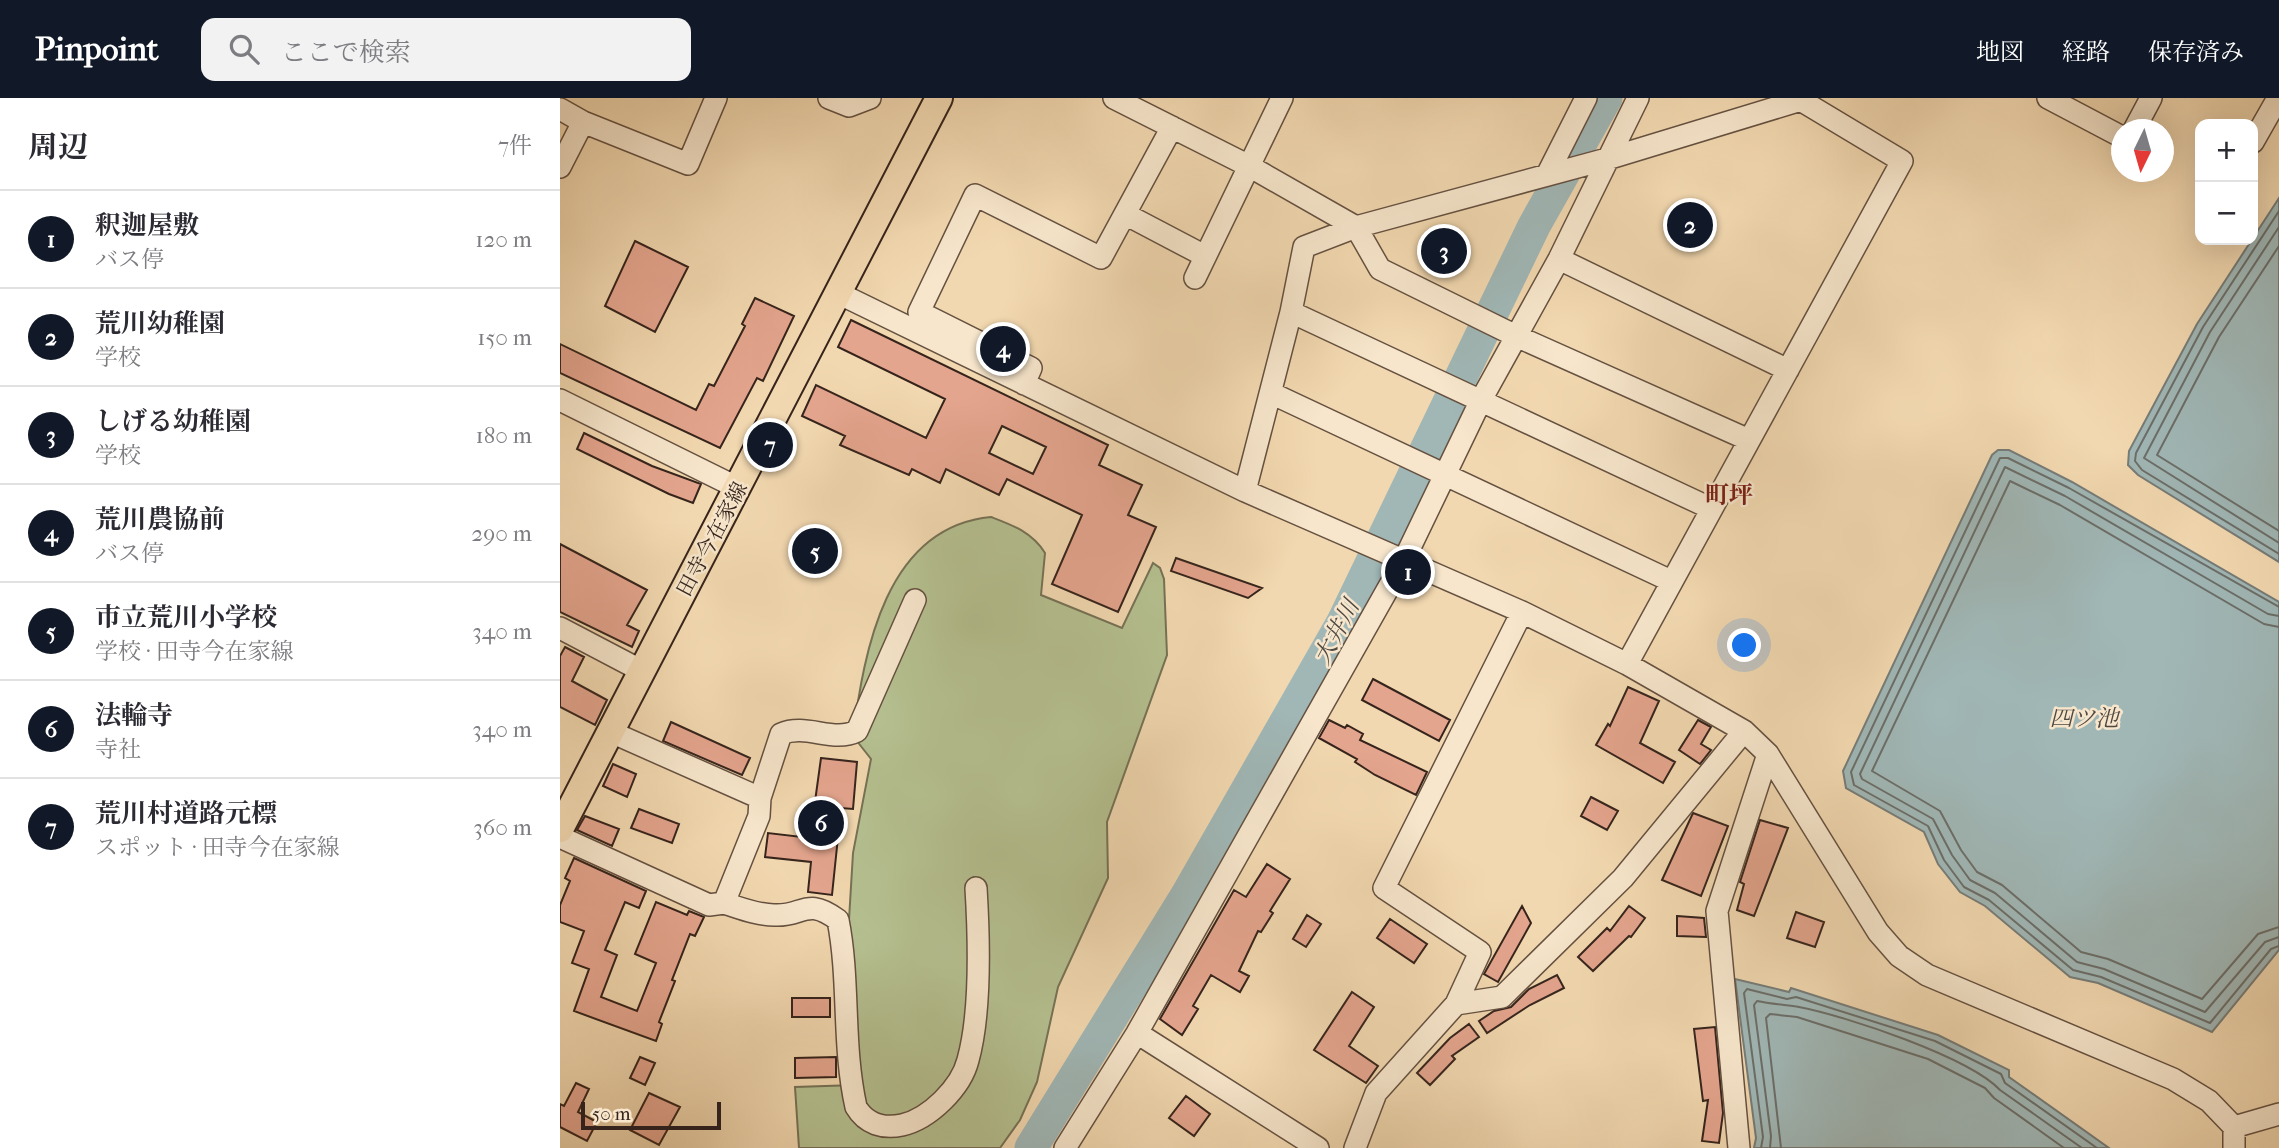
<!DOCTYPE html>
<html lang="ja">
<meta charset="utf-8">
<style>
:root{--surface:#fff;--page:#f2f2f3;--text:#2b2b33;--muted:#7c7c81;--line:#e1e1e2;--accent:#111827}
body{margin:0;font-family:"IM FELL French Canon","Noto Serif JP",serif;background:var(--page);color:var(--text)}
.controls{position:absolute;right:21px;top:21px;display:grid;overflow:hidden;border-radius:14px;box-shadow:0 7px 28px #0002}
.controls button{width:63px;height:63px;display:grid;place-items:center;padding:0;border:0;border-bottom:2px solid var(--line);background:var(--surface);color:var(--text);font:35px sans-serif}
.compass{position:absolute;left:1551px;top:21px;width:63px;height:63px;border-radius:50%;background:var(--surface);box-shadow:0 7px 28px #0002;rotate:185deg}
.scale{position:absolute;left:21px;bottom:18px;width:140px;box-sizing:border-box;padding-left:7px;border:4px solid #36241c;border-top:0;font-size:19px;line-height:24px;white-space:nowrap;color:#36241c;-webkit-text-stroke:5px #f7e6cc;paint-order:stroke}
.you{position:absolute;left:1185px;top:548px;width:24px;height:24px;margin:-18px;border:5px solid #fff;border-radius:50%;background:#1a73e8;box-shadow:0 0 0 10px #1a73e833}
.badge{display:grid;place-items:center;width:46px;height:46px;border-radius:50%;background:var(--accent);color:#fff;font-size:23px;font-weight:700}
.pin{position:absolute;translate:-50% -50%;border:4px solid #fff;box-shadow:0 2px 7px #0006}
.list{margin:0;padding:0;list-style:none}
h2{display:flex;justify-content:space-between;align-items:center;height:91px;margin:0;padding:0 28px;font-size:30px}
h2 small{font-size:23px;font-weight:400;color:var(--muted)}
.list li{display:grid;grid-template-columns:46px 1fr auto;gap:21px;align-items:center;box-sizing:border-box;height:98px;padding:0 28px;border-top:2px solid var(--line)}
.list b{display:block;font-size:26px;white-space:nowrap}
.list p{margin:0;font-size:23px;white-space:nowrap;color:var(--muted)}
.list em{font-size:23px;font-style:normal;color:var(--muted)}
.icon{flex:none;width:38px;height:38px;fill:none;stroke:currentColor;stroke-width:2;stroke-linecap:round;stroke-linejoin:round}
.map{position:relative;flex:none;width:1719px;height:1050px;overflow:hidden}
header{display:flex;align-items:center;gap:42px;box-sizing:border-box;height:98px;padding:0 35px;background:var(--accent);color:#fff}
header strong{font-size:33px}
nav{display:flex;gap:38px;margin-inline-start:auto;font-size:24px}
.search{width:490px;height:63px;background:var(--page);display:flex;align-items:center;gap:18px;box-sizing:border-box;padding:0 24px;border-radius:14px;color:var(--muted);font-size:26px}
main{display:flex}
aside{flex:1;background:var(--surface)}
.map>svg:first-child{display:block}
.green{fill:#b5c090;stroke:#767256;stroke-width:2}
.water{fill:#a0b7b6;stroke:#767c78;stroke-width:2}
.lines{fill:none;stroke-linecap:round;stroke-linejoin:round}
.shore{stroke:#6b6e69;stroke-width:2}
.river{stroke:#a0b7b6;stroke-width:33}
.building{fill:#e4a58e;stroke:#36241c;stroke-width:2;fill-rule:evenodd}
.minor-casing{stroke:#655141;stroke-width:24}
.major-casing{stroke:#36241c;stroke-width:30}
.minor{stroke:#f7e6cc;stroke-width:21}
.major{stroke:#f2d8b0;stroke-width:26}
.labels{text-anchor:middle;stroke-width:5;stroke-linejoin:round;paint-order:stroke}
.street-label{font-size:21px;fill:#36241c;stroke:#f7e6cc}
.water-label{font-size:23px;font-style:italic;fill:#504942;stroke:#f7e6cc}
.quarter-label{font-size:24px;font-weight:bold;fill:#7a1f14;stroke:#f7e6cc}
</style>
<header>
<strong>Pinpoint</strong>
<div class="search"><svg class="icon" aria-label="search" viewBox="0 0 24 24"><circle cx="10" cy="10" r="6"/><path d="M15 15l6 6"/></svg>ここで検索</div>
<nav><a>地図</a><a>経路</a><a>保存済み</a></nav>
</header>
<main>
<aside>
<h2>周辺<small>7件</small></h2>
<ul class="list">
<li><span class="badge">1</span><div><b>釈迦屋敷</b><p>バス停</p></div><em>120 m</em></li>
<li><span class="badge">2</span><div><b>荒川幼稚園</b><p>学校</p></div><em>150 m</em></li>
<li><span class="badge">3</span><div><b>しげる幼稚園</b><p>学校</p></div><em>180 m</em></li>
<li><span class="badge">4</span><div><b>荒川農協前</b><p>バス停</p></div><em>290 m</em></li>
<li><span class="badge">5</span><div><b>市立荒川小学校</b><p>学校 · 田寺今在家線</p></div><em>340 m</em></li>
<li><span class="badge">6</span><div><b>法輪寺</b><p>寺社</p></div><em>340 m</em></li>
<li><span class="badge">7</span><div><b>荒川村道路元標</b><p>スポット · 田寺今在家線</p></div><em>360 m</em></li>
</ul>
</aside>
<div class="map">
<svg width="1719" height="1050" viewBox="0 0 1719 1050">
<rect width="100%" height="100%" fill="#f2d8b0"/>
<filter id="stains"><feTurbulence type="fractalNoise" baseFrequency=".00286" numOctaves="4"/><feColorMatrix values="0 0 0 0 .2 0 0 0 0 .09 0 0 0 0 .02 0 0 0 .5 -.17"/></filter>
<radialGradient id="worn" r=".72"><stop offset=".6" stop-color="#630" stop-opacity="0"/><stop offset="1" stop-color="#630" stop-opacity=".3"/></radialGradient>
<!-- green -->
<path class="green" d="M431 419C452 427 472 434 485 455L481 497 562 530 593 465 600 470 604 481 607 557 547 724 548 780 498 889 477 984 460 1022 440 1050H239L235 989 296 987 287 855 293 755 311 661 293 638C304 554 325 429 431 419Z"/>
<!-- water -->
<path class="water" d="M1719 100V464L1578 377 1568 367 1569 353 1637 226Z
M1438 352H1449L1512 384 1719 504V852L1652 934 1538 885 1510 879 1425 808 1400 794 1378 766 1364 734 1286 690 1283 673 1432 357Z
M1175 881 1229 894 1231 890 1378 937 1449 972V979L1549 1050H1194L1196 1040Z"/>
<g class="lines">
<!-- shore -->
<path class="shore" d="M1719 113 1643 229 1576 355 1575 363 1582 372 1719 456
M1719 129 1650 234 1584 360 1719 445
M1719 148 1659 239 1597 357 1719 433
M1719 509 1509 390 1448 360H1440L1291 674 1294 687 1368 728 1384 762 1404 789 1429 802 1513 872 1541 879 1650 925 1711 851 1719 848
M1719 518 1708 516 1505 398 1445 369 1300 676 1302 681 1373 721 1392 757 1410 782 1435 795 1517 864 1544 871 1645 914 1705 844 1719 839
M1719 529 1704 526 1500 407 1450 383 1312 673 1380 713 1401 752 1417 774 1442 787 1521 854 1548 861 1642 901 1698 836 1719 829
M1201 1050 1203 1039 1184 895 1187 891 1227 901 1236 899 1375 943 1441 976 1445 985 1537 1050
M1210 1050 1211 1038 1194 907 1197 903C1211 906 1226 907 1239 909 1286 918 1409 959 1440 992L1522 1050
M1221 1050 1206 920 1210 916 1237 919 1368 961 1425 990 1434 1000 1504 1050"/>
<!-- river -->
<path class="river" d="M471 1050 627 797 783 524 974 128 1046 0"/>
</g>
<!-- building -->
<path class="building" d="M75 143 128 169 95 234 45 208Z
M195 200 234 218 203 283 197 280 160 350 0 275V246L136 312 149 286 154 288 185 228 182 226Z
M291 222 548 347 539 367 582 387 568 417 596 429 558 514 492 486 522 417 447 381 439 397 386 371 380 385 352 371 349 377 280 347 285 338 242 318 256 287 366 340 385 301 278 249ZM442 328 486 349 473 376 429 355Z
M24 335 92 368 141 386 133 405 109 396 17 351Z
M0 446 87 492 67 527 79 533 72 549 0 514Z
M616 460 702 490 688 500 611 473Z
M5 549 24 559 12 583 47 602 35 627 0 609V558Z
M813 581 890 622 879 643 802 602Z
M1068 589 1099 603 1080 645 1115 664 1103 685 1036 647 1048 626 1050 628Z
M769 622 785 630 787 627 803 636 800 642 867 674 856 697 815 677 795 664 797 661 759 640Z
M1138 622 1151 629 1141 646 1151 652 1140 666 1119 652Z
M111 624 190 660 182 677 103 643Z
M261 660 297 664 293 711 281 710 272 797 248 794 251 764 205 759 208 735 250 740Z
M53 666 76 676 67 699 43 688Z
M1031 699 1058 713 1047 732 1021 718Z
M79 711 119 726 112 745 71 730Z
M1133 715 1168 728 1141 798 1102 782Z
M25 718 59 731 52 748 17 732Z
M1200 722 1228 730 1194 818 1177 812 1184 786 1180 784Z
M14 760 86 793 79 810 65 804 45 852 57 857 41 899 77 913 96 865 75 856 96 804 127 817 129 813 144 819 135 838 130 836 112 882 115 883 99 924 102 926 96 943 14 913 29 871 12 865 24 833 0 824V807L10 783 5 780Z
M707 766 730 781 710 813 713 815 701 834 698 833 679 873 689 878 680 894 651 877 633 908 638 911 622 937 600 921 674 792 686 799Z
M962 808 971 825 938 884 924 876Z
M1069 808 1085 820 1071 839 1069 838 1033 873 1018 859 1047 830 1050 833Z
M1236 814 1264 824 1255 849 1227 840Z
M747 817 761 826 746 849 733 841Z
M1117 818 1144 820 1146 839 1117 838Z
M830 821 867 846 854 865 817 840Z
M997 877 1004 890 970 907 927 935 919 923 934 913 951 909 969 891Z
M792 894 814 909 789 948 818 968 806 985 754 952Z
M232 900H270V919H232Z
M909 926 919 939 892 958 895 961 870 987 857 975 890 940Z
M1155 929 1163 1015 1159 1045 1142 1043 1148 1002 1143 1003 1134 931Z
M80 959 95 965 85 987 70 980Z
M276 959V979L235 980V960Z
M16 985 29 991 18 1014 37 1024 27 1043 0 1029V1006L4 1008Z
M89 995 120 1009 99 1047 70 1032Z
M626 998 650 1016 634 1038 609 1020Z"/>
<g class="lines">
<!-- minor casing -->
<g class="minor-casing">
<path id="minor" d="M269 0 289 8 310 0
M554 0 689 68 796 129 820 171 956 238 1189 342
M1488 0 1562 39
M0 11 23 24 128 66 156 0
M1574 32 1591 0
M1693 44 1718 0
M0 69 23 24
M987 77 1026 0
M565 116 645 158
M999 161 1228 272
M635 180 722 0
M280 196 685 393 962 514 1067 566 1184 633 1208 656 1318 834 1339 858 1367 877 1613 981 1649 1003 1674 1029V1050
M731 214 1150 410
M464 286 471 270 359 214 415 97 541 160 612 29
M711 295 1111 483
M0 302 178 390
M685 393 731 214 744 149 796 129 1047 61 1241 2
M0 530 82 573
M1067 566 1342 63 1237 0
M200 700 221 636C246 625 273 645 297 633L355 502
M0 739 149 807 164 805 199 718 200 700 51 634
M164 805C180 810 197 817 214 817 243 819 246 798 278 822 290 883 282 946 296 1009 306 1026 323 1031 342 1027 369 1021 401 990 408 962 421 915 419 839 416 790
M896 906 920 854 824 790 962 514
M577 935 758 1050
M1674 1029 1719 1016
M505 1050 577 935 843 464 921 302 999 161 1078 0
M795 1050 816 995 896 906 942 899 1063 780 1184 633
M1179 1050 1157 813 1208 656"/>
</g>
<!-- major casing -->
<g class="major-casing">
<path id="major" d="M0 731 379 0"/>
</g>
<!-- minor -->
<use href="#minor" class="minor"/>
<!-- major -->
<use href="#major" class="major"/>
</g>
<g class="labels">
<!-- street labels -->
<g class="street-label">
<text transform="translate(152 441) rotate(-62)" y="7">田寺今在家線</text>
</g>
<!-- water labels -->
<g class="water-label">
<text transform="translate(776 534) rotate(-62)" y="8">大井川</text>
<text x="1524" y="628">四ツ池</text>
</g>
<!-- quarter labels -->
<g class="quarter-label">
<text x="1169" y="405">町坪</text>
</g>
</g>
<rect width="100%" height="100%" filter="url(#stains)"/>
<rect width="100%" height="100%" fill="url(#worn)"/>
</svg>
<div class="controls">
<button>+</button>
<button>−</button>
</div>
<svg class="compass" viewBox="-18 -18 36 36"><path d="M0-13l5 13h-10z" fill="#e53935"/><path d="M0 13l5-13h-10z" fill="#7c7c81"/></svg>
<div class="scale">50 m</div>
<div class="you"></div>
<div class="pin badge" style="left:848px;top:474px">1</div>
<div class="pin badge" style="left:1130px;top:127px">2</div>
<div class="pin badge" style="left:884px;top:153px">3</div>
<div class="pin badge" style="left:443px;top:251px">4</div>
<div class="pin badge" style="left:255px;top:453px">5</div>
<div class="pin badge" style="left:261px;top:725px">6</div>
<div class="pin badge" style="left:210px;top:347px">7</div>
</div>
</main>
